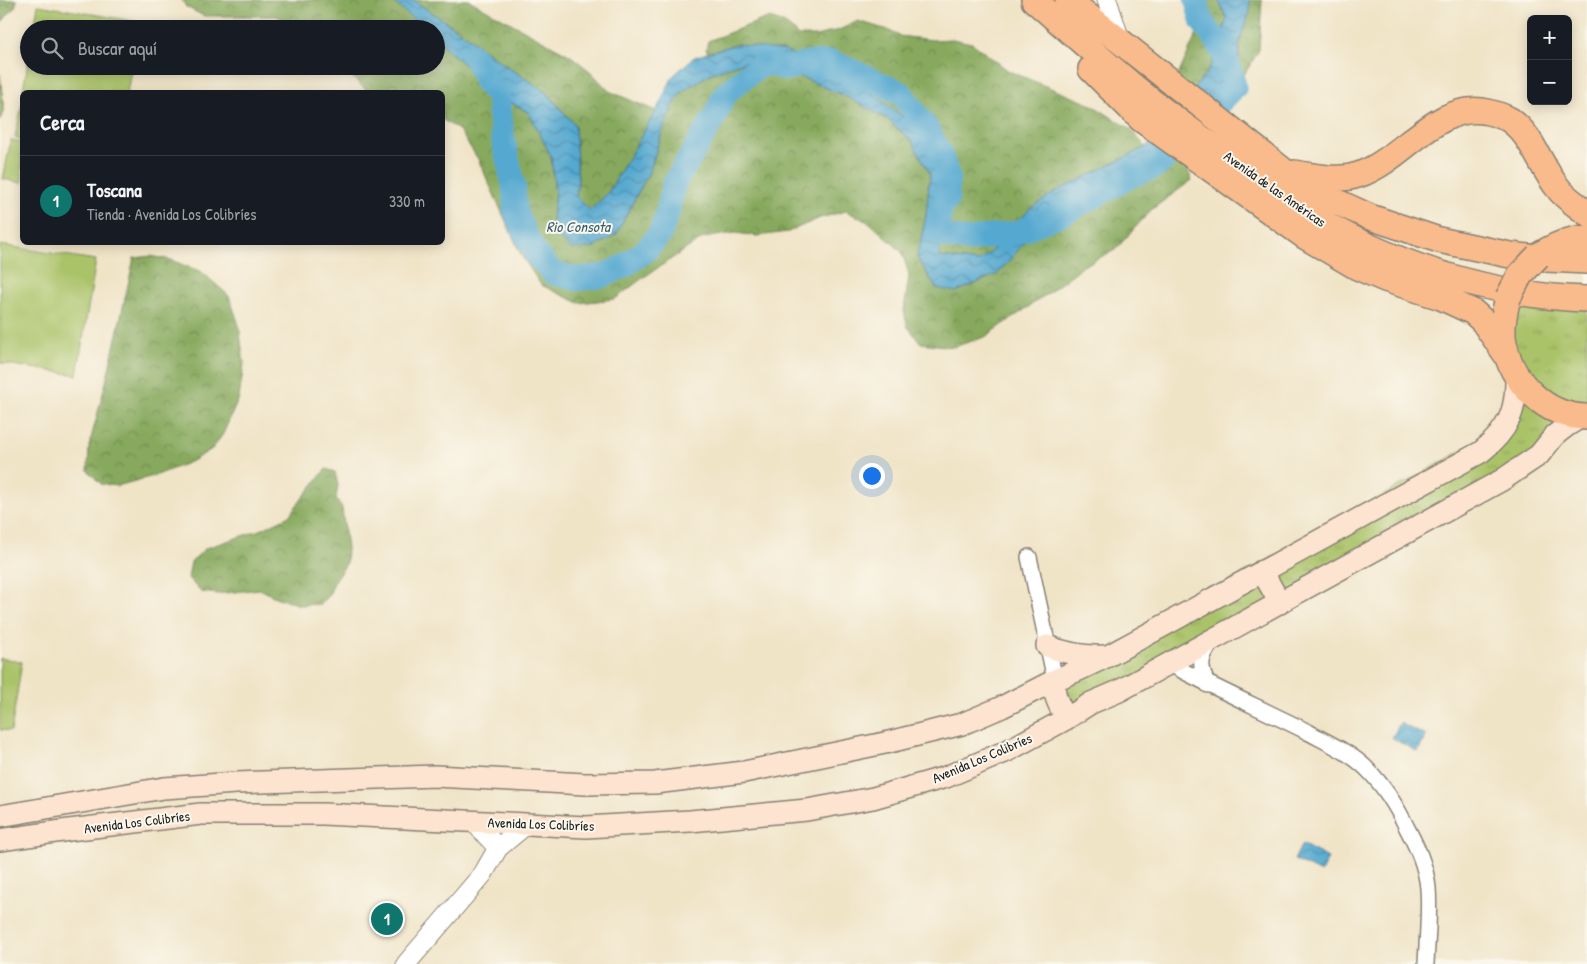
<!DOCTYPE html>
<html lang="es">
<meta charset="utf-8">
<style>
:root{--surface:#171b24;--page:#20242c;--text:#f1f3f6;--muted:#9ea1a6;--line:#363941;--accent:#0f766e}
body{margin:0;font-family:"Patrick Hand",sans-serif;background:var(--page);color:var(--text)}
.controls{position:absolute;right:15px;top:15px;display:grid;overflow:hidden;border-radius:8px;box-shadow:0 2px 12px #0003}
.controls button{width:45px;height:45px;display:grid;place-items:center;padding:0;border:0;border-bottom:1px solid var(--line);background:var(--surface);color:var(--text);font:25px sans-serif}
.you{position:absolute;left:871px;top:475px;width:18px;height:18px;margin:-12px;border:4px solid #fff;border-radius:50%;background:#1a73e8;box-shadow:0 0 0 8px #1a73e833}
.badge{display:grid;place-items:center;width:32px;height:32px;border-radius:50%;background:var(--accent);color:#fff;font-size:16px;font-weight:700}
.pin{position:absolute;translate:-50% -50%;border:2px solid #fff;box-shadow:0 1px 5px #0006}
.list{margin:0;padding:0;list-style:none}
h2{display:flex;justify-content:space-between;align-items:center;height:65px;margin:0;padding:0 20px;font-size:21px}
h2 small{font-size:16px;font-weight:400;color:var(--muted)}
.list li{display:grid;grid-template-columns:32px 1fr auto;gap:15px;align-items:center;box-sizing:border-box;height:90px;padding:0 20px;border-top:1px solid var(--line)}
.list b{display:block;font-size:19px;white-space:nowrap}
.list p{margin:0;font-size:16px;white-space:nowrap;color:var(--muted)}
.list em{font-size:16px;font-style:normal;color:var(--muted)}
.icon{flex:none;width:28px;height:28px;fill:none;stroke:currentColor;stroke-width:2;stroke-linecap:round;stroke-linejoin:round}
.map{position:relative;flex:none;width:1587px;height:964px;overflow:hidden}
.search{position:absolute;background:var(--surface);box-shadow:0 2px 12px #0003;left:20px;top:20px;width:425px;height:55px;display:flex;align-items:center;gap:12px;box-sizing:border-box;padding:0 18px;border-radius:28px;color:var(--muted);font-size:19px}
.panel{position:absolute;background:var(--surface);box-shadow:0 2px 12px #0003;left:20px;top:90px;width:425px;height:155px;border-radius:8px}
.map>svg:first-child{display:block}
.grass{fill:url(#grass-tufts);stroke:#637042}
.forest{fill:url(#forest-crowns);stroke:#52623c}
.garden{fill:#aac369;stroke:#637042}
.water{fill:url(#water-waves);stroke:#386276}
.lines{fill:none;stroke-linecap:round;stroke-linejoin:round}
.river{stroke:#54a8d0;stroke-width:24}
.minor-casing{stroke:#868072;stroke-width:18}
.tertiary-casing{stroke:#868072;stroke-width:21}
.secondary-casing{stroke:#868072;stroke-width:24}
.trunk-casing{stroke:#868072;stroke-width:28}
.minor{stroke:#fff;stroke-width:15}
.tertiary{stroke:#fff;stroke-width:19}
.secondary{stroke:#fde4d1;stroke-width:21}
.trunk{stroke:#fabb8c;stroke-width:25}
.trunk-bridge-casing{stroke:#868072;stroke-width:28;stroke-linecap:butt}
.trunk-bridge{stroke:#fabb8c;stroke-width:25}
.labels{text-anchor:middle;stroke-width:4;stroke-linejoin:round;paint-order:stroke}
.street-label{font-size:14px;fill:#1c1c1c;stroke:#fbf7ec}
.water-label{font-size:15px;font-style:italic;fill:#355b6d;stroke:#fbf7ec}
</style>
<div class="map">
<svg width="1587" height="964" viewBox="0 0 1587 964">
<defs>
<pattern id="grass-tufts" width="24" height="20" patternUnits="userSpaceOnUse" patternTransform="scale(1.25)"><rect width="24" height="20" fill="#aac369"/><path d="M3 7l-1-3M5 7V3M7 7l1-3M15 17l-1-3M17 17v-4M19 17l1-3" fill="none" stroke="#92a75a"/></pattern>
<pattern id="forest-crowns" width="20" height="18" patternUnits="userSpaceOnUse" patternTransform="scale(1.25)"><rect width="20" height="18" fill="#87a95d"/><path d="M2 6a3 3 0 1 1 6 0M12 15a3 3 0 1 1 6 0" fill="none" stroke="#6e894c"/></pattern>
<pattern id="water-waves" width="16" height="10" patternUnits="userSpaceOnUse" patternTransform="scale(1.25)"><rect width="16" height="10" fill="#54a8d0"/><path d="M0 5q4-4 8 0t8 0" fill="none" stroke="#4588a8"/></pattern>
</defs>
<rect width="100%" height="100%" fill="#fbf7ec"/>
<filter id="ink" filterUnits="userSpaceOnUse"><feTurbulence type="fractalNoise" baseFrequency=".02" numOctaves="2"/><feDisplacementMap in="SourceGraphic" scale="10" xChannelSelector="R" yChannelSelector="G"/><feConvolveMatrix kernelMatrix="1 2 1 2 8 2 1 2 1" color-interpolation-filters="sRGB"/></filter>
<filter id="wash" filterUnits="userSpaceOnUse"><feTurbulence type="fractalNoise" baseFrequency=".0096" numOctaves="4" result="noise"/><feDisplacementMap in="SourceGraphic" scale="20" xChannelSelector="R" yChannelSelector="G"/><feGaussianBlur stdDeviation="1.12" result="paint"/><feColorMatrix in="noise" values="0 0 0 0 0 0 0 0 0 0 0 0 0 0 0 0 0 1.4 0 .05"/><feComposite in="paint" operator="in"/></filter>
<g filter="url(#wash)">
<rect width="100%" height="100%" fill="#f0e4c7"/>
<!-- grass -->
<path class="grass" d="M1508 298 1587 308V417L1539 455 1066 719 1055 680 1506 426Z"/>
<!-- forest -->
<path class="forest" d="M0 0H17L15 7 0 24Z
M182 0H391L425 29H299L277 16H204L186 7Z
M413 0H469L571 56 591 72 609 91 656 111 608 193 590 211 576 196 578 182 575 125 546 92 499 61 464 34Z
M1195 0H1218L1227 19 1209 70 1191 92 1176 80 1202 22Z
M1250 0H1262L1259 50 1218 118 1207 109 1222 89 1238 65 1240 39 1250 12Z
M767 18C781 20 789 25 798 36H816L839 30 858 21 888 30 899 36 933 40 952 39 972 43 1009 71 1092 105 1129 128 1146 147 1055 192 1010 229 992 251 979 262 940 257 937 231 947 200 919 129 737 44 708 53 706 49 708 41Z
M436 39 498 95 529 113 551 156 555 190 551 230 616 235 650 170 664 126 674 104 684 90 710 74 744 62H766L845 96 887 119 912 141 930 174 926 216 917 257 936 288 956 291 1057 209 1122 171 1168 150 1181 155 1192 180 1151 210 1115 250 1083 266 1047 294 985 337 953 347 921 343 907 326 904 310 909 275 902 252 870 223 846 211 820 218 788 232 757 236 736 233 703 238 644 277 615 299 579 303 541 285 521 255 478 159 459 130 443 120 442 92H368L341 66H436Z
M0 74 4 110 0 120Z
M151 256 171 260 202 272 229 296 239 325 244 364 239 398 223 434 212 449 190 462 157 475 117 486 101 484 88 471 89 446 107 378 134 258Z
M326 469 335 472 338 485 336 498 342 508 347 548 346 564 335 580 329 595 320 604 300 605 275 597 260 589 218 594 201 592 188 578 191 562 206 548 260 530 289 516 300 501Z"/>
<!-- garden -->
<path class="garden" d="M38 5 140 22 138 29H34Z
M29 58V66L132 67 127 92H42L23 89Z
M22 105V139L15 137Z
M11 140 22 142V183L3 179Z
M0 245 96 260 77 375 0 363Z
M0 658 22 662 11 731 0 730Z"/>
<!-- water -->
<path class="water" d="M391 0H413L464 34 499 61 546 92 575 125 578 182 576 196 590 210 608 193 656 111 673 76 694 57 737 44 785 51 857 82 919 129 940 153 948 176 947 200 937 231 940 257 978 262 992 251 1010 229 1031 208 1055 192 1146 147 1209 70 1227 19 1218 0H1250V12L1240 39 1238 65 1222 89 1173 148 1122 171 1057 209 1041 223 998 274 956 292 936 288 917 257 926 216 930 174 912 141 887 119 845 96 766 62H744L710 74 684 90 674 104 664 126 650 170 616 235 593 248 571 249 551 230 555 190 551 156 529 113 498 95 436 39V29H425Z
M1400 723 1426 736 1418 752 1392 738Z
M1302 844 1328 858 1321 873 1294 860Z"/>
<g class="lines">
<!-- river -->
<path class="river" d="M471 54 476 59 486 83 498 95 503 139 514 187 515 211 524 232 536 254 553 273 577 279 603 276 624 266 644 252 660 234 668 211 674 184 714 118 725 94 746 76 766 62 785 69 808 63 832 62 901 93 929 132 940 153 948 176 947 200 941 206 937 231 942 236 967 240 1016 233 1068 211 1133 175 1157 166 1235 87 1228 64 1218 42 1202 22 1196 0"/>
</g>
</g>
<g filter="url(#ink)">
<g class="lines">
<!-- minor casing -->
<g class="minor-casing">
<path id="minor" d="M1029 557 1055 680
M1170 664C1214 688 1260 708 1306 731 1326 742 1350 752 1367 769 1383 785 1397 807 1407 828 1417 847 1426 866 1428 888 1430 912 1427 940 1426 964
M1208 685C1199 667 1199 657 1213 641"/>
</g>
<!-- tertiary casing -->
<g class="tertiary-casing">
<path id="tertiary" d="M1107 0 1121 43
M474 822 498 848
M406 964 483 874 498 848 527 824"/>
</g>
<!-- secondary casing -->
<g class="secondary-casing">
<path id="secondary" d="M1262 571 1280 603
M1047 646C1067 654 1084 657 1105 656
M1055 680C1052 695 1060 706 1066 719
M0 816 164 788 236 783 435 776 585 784 655 783 744 772 885 743 962 724 1002 707 1055 680 1081 669 1108 656 1481 452C1509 430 1517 410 1516 375
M0 840 69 830 201 814H323L586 827 690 821 807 810 873 798 946 777 1007 751 1066 719 1091 703 1119 691 1502 480 1539 455 1555 435 1568 425 1581 417"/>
</g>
<!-- trunk casing -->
<g class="trunk-casing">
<path id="trunk" d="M1034 0C1074 34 1113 71 1154 103 1177 121 1201 138 1225 155 1248 172 1270 191 1295 206 1382 261 1483 296 1587 299
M1068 0 1304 187 1370 217 1439 240 1510 255 1546 259 1587 261
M1091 69 1141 119 1306 237 1357 267 1385 279 1441 297 1473 312 1483 321 1508 357
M1294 173C1316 176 1337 182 1358 175 1403 160 1438 100 1488 112 1496 114 1503 116 1510 120 1534 137 1540 167 1558 188 1565 198 1577 205 1587 213
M1538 256C1553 246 1569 239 1587 238
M1508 298C1504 313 1501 328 1504 343 1511 382 1546 417 1587 417"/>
</g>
<!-- minor -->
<use href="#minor" class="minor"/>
<!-- tertiary -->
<use href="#tertiary" class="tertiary"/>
<!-- secondary -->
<use href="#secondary" class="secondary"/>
<!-- trunk -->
<use href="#trunk" class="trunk"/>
<!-- trunk-bridge casing -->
<g class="trunk-bridge-casing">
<path id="trunk-bridge" d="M1508 298 1520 275 1538 256"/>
</g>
<!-- trunk-bridge -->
<use href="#trunk-bridge" class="trunk-bridge"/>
</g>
</g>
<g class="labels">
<!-- street labels -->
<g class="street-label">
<text transform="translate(1275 189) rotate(35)" y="5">Avenida de las Américas</text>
<text transform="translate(982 758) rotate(-23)" y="5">Avenida Los Colibríes</text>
<text transform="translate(137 822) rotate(-7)" y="5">Avenida Los Colibríes</text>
<text transform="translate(541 824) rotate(2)" y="5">Avenida Los Colibríes</text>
</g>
<!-- water labels -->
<g class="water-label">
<text x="578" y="232">Rio Consota</text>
</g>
</g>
</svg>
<div class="controls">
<button>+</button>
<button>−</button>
</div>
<div class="you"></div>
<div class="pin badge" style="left:387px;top:919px">1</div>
<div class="search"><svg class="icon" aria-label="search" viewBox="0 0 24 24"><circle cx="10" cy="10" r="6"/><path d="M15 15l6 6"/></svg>Buscar aquí</div>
<section class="panel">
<h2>Cerca<small></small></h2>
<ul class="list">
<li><span class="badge">1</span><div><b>Toscana</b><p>Tienda · Avenida Los Colibríes</p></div><em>330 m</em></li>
</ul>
</section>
</div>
